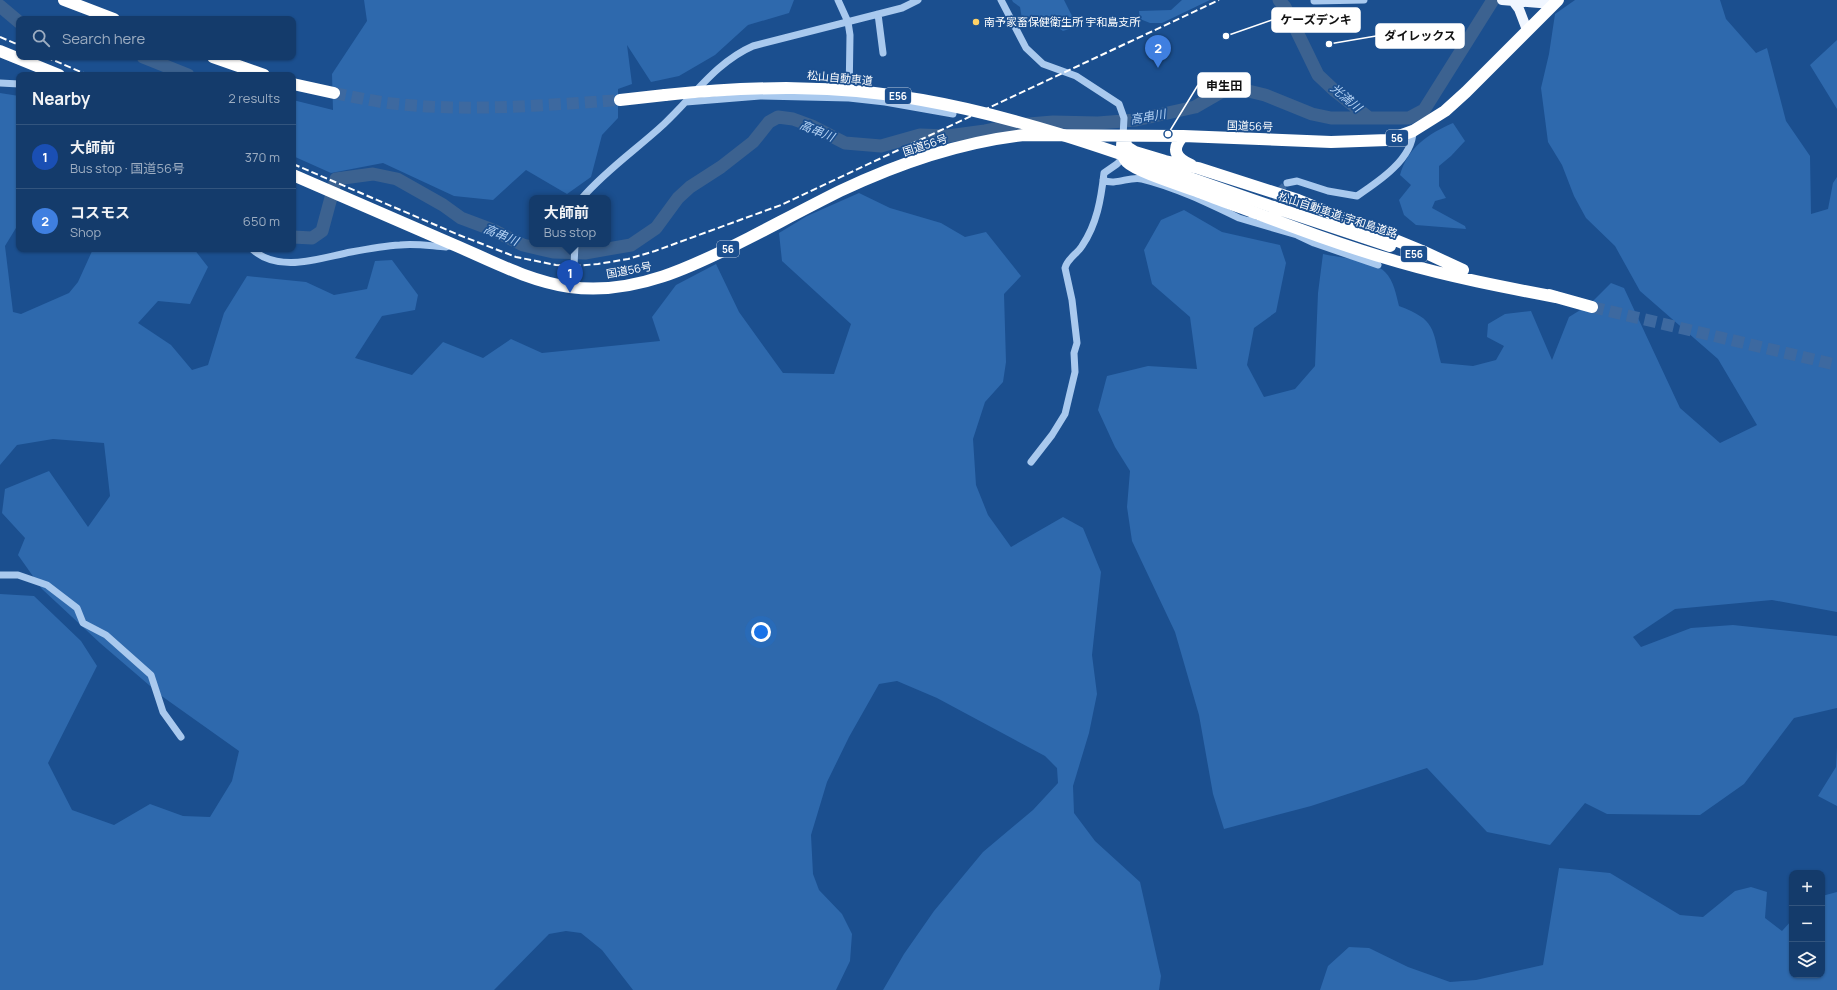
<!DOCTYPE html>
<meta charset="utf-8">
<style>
:root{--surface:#143b6b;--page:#1d4271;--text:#f1f3f6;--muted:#9dadc1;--line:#33557e;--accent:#d6ab8b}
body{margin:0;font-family:Manrope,"Noto Sans JP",sans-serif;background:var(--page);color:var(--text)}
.controls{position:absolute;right:12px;bottom:12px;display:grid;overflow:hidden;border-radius:8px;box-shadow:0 1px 3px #0004}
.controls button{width:36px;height:36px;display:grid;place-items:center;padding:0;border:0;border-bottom:1px solid var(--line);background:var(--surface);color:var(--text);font:20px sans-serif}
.you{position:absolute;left:761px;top:632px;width:14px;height:14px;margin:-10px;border:3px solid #fff;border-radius:50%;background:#1a73e8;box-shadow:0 0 0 6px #1a73e833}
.badge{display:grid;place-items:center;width:26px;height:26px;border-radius:50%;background:var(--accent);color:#fff;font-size:13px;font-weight:700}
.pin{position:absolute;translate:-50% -33px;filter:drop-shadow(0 1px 2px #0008)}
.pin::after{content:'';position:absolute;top:21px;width:14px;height:12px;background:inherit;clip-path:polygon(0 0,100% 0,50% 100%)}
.popup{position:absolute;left:529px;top:195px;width:82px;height:52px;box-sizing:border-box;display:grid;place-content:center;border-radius:8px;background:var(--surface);filter:drop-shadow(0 1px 3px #0005);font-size:13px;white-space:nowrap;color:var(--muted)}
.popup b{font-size:15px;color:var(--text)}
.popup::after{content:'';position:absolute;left:50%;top:100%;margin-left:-8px;border:8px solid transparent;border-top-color:var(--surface)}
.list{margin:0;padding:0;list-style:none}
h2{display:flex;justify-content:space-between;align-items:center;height:52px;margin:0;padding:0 16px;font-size:17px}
h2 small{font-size:13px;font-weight:400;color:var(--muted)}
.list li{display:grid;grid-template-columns:26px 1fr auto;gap:12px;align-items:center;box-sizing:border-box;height:64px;padding:0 16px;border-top:1px solid var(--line)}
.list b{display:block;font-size:15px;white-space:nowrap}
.list p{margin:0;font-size:13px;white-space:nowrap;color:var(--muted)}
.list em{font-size:13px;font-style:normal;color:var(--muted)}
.icon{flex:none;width:22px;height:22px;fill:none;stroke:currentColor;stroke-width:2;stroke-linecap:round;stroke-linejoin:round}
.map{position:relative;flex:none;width:1837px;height:990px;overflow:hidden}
.search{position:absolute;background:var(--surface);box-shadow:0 1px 3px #0004;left:16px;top:16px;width:280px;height:44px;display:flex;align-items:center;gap:10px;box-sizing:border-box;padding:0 14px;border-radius:8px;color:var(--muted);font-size:15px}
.panel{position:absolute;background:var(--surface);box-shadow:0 1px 3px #0004;left:16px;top:72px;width:280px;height:180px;border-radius:8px}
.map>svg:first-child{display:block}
.green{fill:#2e69ad}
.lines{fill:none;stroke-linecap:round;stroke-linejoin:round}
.river{stroke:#3c6290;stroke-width:13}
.minor-tunnel{stroke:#3d69a0;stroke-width:7;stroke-dasharray:7 3.5;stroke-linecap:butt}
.highway-tunnel{stroke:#3d69a0;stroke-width:12;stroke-dasharray:12 6;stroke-linecap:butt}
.minor{stroke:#a9c9ee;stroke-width:7}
.major{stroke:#f0f6ff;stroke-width:10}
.highway{stroke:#fff;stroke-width:12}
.rail{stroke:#fff;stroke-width:2;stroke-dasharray:7 3;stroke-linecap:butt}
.highway-bridge{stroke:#fff;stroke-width:12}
.poi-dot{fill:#ffd166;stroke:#1b4f8f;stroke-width:1.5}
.labels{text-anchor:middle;stroke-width:3.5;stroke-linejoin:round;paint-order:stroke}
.shield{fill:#1b4f8f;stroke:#bbcadd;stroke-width:1}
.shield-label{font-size:10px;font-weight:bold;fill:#fff}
.poi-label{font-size:11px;fill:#fff;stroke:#1b4f8f;text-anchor:start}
.street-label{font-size:11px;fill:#fff;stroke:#1b4f8f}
.water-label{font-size:12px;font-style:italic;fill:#b5d3f5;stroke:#1b4f8f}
.leader{fill:none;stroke:#fff;stroke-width:1.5}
.callout-dot{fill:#fff;stroke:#1b4f8f;stroke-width:1.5}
.callout{fill:#fff;stroke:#fff;stroke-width:1.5}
.callout-label{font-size:12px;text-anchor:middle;font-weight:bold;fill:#111}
</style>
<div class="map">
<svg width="1837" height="990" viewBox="0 0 1837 990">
<rect width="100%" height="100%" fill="#1b4f8f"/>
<!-- green -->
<path class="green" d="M364 0H794L789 13 748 25 715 55 679 76 651 82 627 45 632 84 618 89V118L602 135 591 177 567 194 526 170 493 200 454 196 383 163 331 173 293 156V100L333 110 332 74 367 21Z
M1012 0H1064L1074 20 1072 28 1063 31C1050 21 1046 21 1031 29L1022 19 1020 7 1013 2Z
M1182 0H1210L1162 23H1150L1140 19 1139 11 1171 10Z
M1575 0H1720L1726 19 1756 53 1767 48 1786 121 1810 156 1811 214 1828 209 1833 183 1837 177V612L1772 600 1675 609 1633 637 1641 647 1691 628 1733 625 1837 636V708L1794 718 1744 784 1700 815 1607 814 1585 803 1550 845 1487 832 1427 768 1311 806 1224 829 1213 794 1199 715 1175 632 1132 541 1127 507 1130 471 1115 447 1098 410 1107 376 1148 366 1197 369 1190 317 1152 284 1144 250 1161 220 1184 210 1222 232 1280 245 1286 263 1276 312 1254 328 1247 365 1264 397 1295 389 1315 366 1318 293 1323 254C1340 258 1374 260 1385 272 1394 281 1396 295 1399 306 1436 320 1432 328 1441 363L1473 366 1496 360 1504 346 1487 337 1488 324 1505 314 1531 311 1552 360 1569 317 1590 304 1611 283 1624 288 1680 408 1720 443 1757 425 1718 359 1640 291 1615 246 1586 218 1574 196 1562 165 1548 142 1541 88 1549 54 1555 14Z
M1837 40V109L1810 65Z
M0 93 19 96V223L5 246 13 312 21 314 69 293 78 282 93 249H171L172 251 179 249H194L208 267 190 304 158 301 138 323 171 345 192 370 208 365 224 313 247 276 306 282 334 295 367 289 375 261 392 260 418 295 415 310 382 316 355 358 412 375 443 342 483 358 511 339 542 353 660 341 652 317 676 285 716 264 739 312 783 373 834 374 851 324 782 261 779 233 807 216 859 193 890 208 941 223 965 237 986 232 1021 276 1004 294 1006 362 1003 382 985 402 973 439 976 485 988 515 1011 547 1063 517 1083 528 1101 572 1092 655 1097 694 1089 733 1073 786 1074 813 1095 841 1140 882 1161 976 1159 990H883L904 954 934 911 983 852 1033 810 1058 783 1057 768 1045 756 937 698 897 681 879 684 849 737 827 782 811 835 813 874 819 890 842 914 852 934 850 961 836 990H633L602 950 581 933 566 931 549 934 494 990H0V594L34 596 81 641 97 666 48 763 72 810 114 825 150 804 183 816 210 817 232 781 239 751 163 697 100 643 42 589 18 555 25 538 2 513 5 489 49 471 88 527 110 496 104 443 53 439 17 445 0 465Z
M1453 123 1465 141 1451 156 1439 166V186L1446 198 1435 201 1432 208 1465 226 1466 229 1416 225 1404 215 1399 200 1411 185 1400 175C1408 147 1428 134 1453 123Z
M1837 747V806L1818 796 1836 767Z
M1559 868 1610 873 1680 915 1703 917 1735 891 1751 887 1767 892 1765 918 1782 931 1792 920V975H1822V896L1837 892V990H1320L1328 966 1349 947 1369 948 1408 967 1450 982 1476 980 1543 965Z"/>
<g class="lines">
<!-- river -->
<path class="river" d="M1279 0 1285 7 1318 75 1335 91 1368 117
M0 6 19 22
M143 57 188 75
M293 237 312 238 322 231 336 179 373 174 397 179 443 205 461 218 493 230 523 245 553 252 585 253 631 245 656 228 678 198 690 187 721 167 753 142 769 122 778 117 793 119 812 126 845 143 881 146 920 135 948 136 985 131 1016 125 1053 122 1098 123 1136 120 1195 107 1221 92 1240 89 1265 95 1312 114 1331 118H1409L1424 110 1493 0"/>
<!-- minor-tunnel -->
<path class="minor-tunnel" d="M1265 206 1287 183"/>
<!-- highway-tunnel -->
<path class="highway-tunnel" d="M334 93C355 97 376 102 397 104 471 112 546 105 620 100
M1592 307 1837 365"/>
<!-- minor -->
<path class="minor" d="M1001 0 1026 48 1043 64 1076 76 1119 104 1124 118 1123 136
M1314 1 1364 0
M878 14 883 53
M0 83 19 84
M849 98 885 102 953 114
M686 102 760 96 849 98 850 35 848 22 838 0
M1103 180C1116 186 1129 176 1142 179 1175 187 1208 203 1239 218L1249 221 1252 219
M1287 183 1297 181 1328 191 1357 196C1378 182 1413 159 1413 131
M582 198C606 170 637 149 664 124 693 97 716 62 753 46L902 8 918 0
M1249 221 1297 235 1314 243 1378 265
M252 249C279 274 320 258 351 252 367 249 384 246 400 245 414 243 431 246 446 247L452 245
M570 287 574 266 575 244
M1031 462 1052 435 1065 414 1075 372 1074 353 1077 343 1072 300 1065 268C1067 259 1077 254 1082 246 1097 224 1101 199 1104 173L1117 164 1125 156
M0 575H18L47 585 77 608 83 623 106 635 151 675 163 712 181 737"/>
<!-- major -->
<path class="major" d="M1502 0 1552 4
M1513 1 1519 9 1527 30"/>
<!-- highway -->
<path class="highway" d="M64 0 114 19
M0 51 59 75
M213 57 264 75
M293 84 334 93
M620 100 665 95
M1123 136C1122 145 1120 155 1127 162 1137 172 1187 187 1202 193 1267 217 1332 243 1399 262 1451 277 1503 287 1556 297
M1183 136C1171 149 1175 158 1191 165
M1123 137 1127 147 1135 152 1165 161 1198 168 1298 200 1422 251 1463 270
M293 175C346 198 399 221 452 244 490 260 528 281 570 287 634 296 694 266 749 238 780 222 810 206 840 191 897 164 961 142 1024 135L1183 136 1331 142 1388 140 1413 131 1445 111 1466 92 1558 0
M1273 207 1390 246
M1549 295 1592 307"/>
<!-- rail -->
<path class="rail" d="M0 37 19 45
M46 57 88 75
M293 164 459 235 516 257 556 265 574 266 598 264 628 259 655 251 781 205 1219 0"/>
<!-- highway-bridge -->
<path class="highway-bridge" d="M665 95C751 86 837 84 922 100 1042 121 1158 168 1273 207"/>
</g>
<!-- markers -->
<circle class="poi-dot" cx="976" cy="22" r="4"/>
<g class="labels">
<!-- shield labels -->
<g class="shield">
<rect x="885" y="88" width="26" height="16" rx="3"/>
<rect x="1386" y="130" width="22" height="16" rx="3"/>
<rect x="717" y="241" width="22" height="16" rx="3"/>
<rect x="1401" y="246" width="26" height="16" rx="3"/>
</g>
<g class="shield-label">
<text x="898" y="100">E56</text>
<text x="1397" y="142">56</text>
<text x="728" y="253">56</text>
<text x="1414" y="258">E56</text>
</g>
<!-- poi labels -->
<g class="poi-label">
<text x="984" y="26">南予家畜保健衛生所 宇和島支所</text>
</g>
<!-- street labels -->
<g class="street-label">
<text transform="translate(840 78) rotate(5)" y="4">松山自動車道</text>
<text transform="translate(1250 126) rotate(2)" y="4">国道56号</text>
<text transform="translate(925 145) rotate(-18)" y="4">国道56号</text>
<text transform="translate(1338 215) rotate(18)" y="4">松山自動車道;宇和島道路</text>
<text transform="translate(629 270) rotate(-10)" y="4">国道56号</text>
</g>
<!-- water labels -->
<g class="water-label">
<text transform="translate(1346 98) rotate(40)" y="4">光満川</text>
<text transform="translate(1148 117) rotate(-10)" y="4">高串川</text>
<text transform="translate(817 131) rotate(22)" y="4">高串川</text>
<text transform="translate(501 235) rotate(23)" y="4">高串川</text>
</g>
</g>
<!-- callouts -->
<path class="leader" d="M1226 36L1272 20M1329 44L1376 36M1168 134L1198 85"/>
<g class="callout-dot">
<circle cx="1226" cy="36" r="4"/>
<circle cx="1329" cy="44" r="4"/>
<circle cx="1168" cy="134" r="4"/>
</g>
<g class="callout">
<rect x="1272" y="8" width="88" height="24" rx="4"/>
<rect x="1376" y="24" width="88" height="24" rx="4"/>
<rect x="1198" y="73" width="52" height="24" rx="4"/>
</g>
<g class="callout-label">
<text x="1316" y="24">ケーズデンキ</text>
<text x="1420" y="40">ダイレックス</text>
<text x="1224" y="90">申生田</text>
</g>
</svg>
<div class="controls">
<button>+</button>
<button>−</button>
<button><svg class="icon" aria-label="layers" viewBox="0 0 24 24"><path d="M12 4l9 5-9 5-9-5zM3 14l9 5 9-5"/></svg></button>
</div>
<div class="you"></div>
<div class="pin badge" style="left:570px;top:293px;background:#1a4fb4">1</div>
<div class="popup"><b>大師前</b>Bus stop</div>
<div class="pin badge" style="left:1158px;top:68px;background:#3f7fe0">2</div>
<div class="search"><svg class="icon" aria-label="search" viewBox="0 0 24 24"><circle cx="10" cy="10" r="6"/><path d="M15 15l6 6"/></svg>Search here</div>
<section class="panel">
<h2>Nearby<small>2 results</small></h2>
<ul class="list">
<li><span class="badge" style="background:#1a4fb4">1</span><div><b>大師前</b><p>Bus stop · 国道56号</p></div><em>370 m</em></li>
<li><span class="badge" style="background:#3f7fe0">2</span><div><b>コスモス</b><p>Shop</p></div><em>650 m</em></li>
</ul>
</section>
</div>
